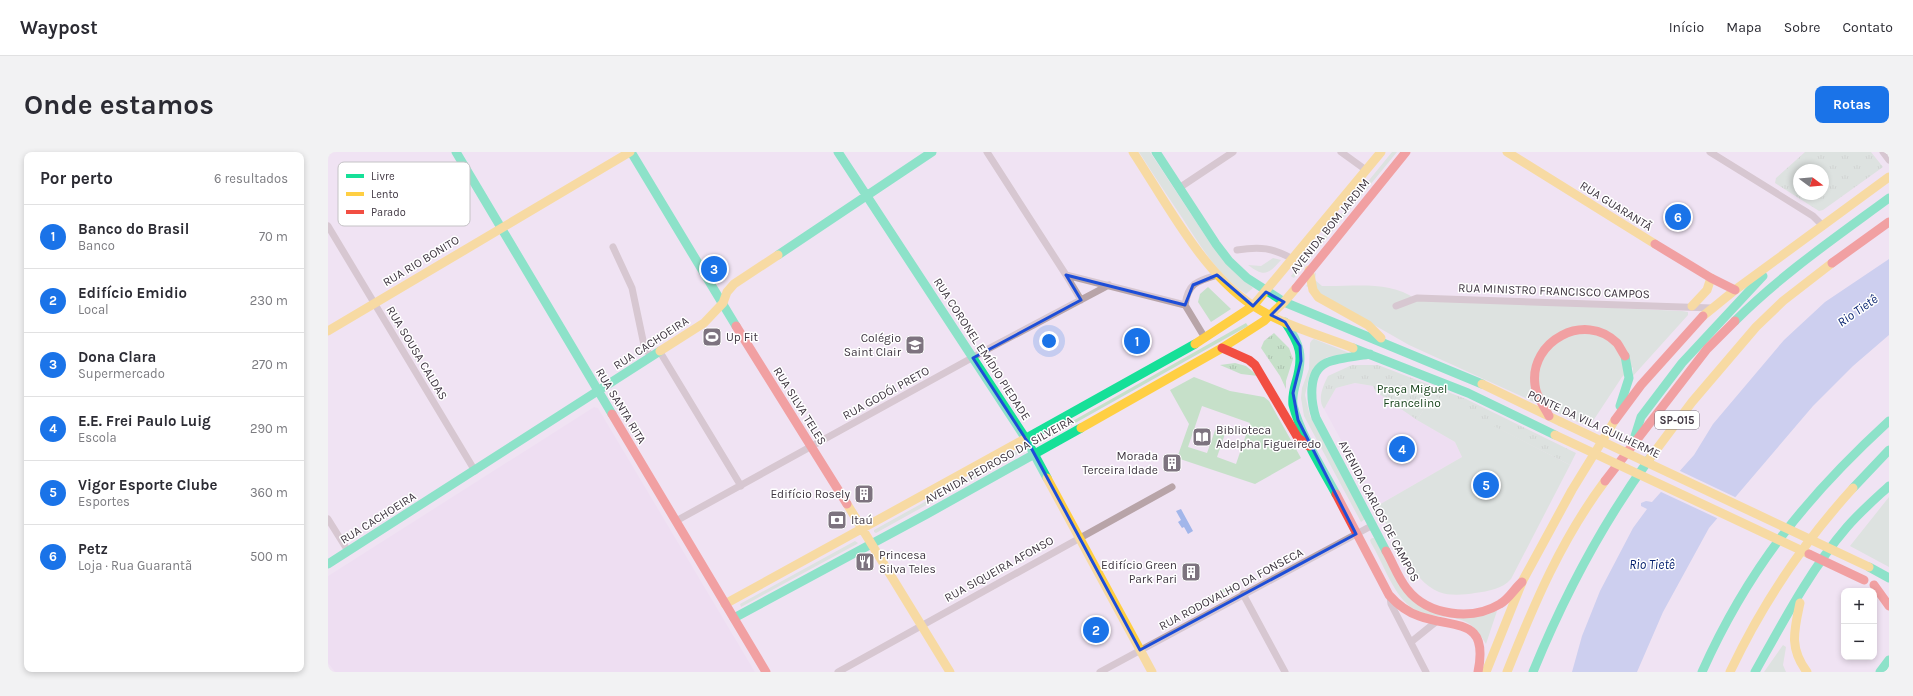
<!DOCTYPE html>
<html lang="pt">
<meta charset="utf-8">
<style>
:root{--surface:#fff;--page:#f2f2f3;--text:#2b2b33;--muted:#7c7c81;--line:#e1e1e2;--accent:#1a73e8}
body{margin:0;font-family:Karla,sans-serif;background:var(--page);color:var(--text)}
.controls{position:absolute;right:12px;bottom:12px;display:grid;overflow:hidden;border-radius:8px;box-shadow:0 2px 6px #0003}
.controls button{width:36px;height:36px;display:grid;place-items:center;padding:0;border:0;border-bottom:1px solid var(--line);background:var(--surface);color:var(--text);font:20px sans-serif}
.compass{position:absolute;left:1465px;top:12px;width:36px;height:36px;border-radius:50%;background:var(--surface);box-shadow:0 2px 6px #0003;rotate:106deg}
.you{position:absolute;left:721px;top:189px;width:14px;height:14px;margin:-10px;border:3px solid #fff;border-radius:50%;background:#1a73e8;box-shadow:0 0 0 6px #1a73e833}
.badge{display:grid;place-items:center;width:26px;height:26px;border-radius:50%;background:var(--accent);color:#fff;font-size:13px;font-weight:700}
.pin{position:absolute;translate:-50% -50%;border:2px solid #fff;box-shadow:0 1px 4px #0006}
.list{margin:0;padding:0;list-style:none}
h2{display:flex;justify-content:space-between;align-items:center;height:52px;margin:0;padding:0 16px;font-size:17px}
h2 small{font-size:13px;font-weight:400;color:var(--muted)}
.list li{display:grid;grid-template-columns:26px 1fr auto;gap:12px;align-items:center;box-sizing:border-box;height:64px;padding:0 16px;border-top:1px solid var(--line)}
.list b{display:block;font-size:15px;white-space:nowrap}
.list p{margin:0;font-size:13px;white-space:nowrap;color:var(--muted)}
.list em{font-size:13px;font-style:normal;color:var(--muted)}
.map{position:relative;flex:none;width:1561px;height:520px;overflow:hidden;border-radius:8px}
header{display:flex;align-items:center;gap:24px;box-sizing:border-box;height:56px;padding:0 20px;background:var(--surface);border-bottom:1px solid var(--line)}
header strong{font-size:19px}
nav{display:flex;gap:22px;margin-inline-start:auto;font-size:14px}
.intro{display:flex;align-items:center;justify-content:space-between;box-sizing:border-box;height:96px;padding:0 24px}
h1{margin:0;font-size:28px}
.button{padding:10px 18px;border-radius:8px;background:var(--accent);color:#fff;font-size:14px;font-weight:700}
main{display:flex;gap:24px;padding:0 24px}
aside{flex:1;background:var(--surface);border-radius:8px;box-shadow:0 2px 6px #0003}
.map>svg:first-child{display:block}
.built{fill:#ecd8f2}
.green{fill:#c6e0c9;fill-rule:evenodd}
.park{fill:url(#park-tufts);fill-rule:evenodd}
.water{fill:#a2b6ea}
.pier{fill:#f0e3f3}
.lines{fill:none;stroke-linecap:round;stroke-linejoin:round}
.street{stroke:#b8a4a8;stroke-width:7}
.fast{stroke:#16e098;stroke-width:9}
.slow{stroke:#ffcf43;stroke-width:9}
.jam{stroke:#f24e42;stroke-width:9}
.slow-bridge{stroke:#ffcf43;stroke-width:9}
.jam-bridge{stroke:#f24e42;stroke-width:9}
.marked{fill:none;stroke:#1d4ed8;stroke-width:3;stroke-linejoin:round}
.labels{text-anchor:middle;stroke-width:3;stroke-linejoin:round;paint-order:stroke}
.shield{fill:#fff;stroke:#79727a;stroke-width:1}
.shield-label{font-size:11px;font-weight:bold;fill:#3f3641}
.street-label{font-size:12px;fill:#3f3641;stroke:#fff}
.poi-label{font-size:12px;fill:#3f3641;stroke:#fff;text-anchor:start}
.park-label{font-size:12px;fill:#17431b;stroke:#fff}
.water-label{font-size:13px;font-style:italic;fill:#05216e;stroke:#fff}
.key{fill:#fff;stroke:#c5c3c6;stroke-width:1}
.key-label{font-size:11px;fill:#3f3641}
</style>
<header>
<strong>Waypost</strong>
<nav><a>Início</a><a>Mapa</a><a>Sobre</a><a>Contato</a></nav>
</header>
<div class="intro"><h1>Onde estamos</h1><a class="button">Rotas</a></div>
<main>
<aside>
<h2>Por perto<small>6 resultados</small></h2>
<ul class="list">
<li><span class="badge">1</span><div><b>Banco do Brasil</b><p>Banco</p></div><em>70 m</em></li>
<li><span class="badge">2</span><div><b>Edifício Emidio</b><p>Local</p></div><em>230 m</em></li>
<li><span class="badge">3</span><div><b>Dona Clara</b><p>Supermercado</p></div><em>270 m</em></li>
<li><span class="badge">4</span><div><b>E.E. Frei Paulo Luig</b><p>Escola</p></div><em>290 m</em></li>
<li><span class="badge">5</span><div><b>Vigor Esporte Clube</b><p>Esportes</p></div><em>360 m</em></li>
<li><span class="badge">6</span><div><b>Petz</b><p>Loja · Rua Guarantã</p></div><em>500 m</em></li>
</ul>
</aside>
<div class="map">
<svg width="1561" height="520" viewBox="0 0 1561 520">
<defs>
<pattern id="park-tufts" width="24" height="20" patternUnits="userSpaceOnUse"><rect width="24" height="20" fill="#c6e0c9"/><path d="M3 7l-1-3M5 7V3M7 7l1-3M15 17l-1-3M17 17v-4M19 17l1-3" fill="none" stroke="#abc1ae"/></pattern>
</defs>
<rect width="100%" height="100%" fill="#f0e3f3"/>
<!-- built -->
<path class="built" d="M1027 231 1045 234 1088 267 1127 290 1134 305 1049 354 996 257 1008 236Z
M266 255 270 256 427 520H7L0 511V424Z"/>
<!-- green -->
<path class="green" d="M811 0H822L884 94 925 136 918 142C890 123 873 95 855 67 840 45 825 22 811 0Z
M1064 0H1069L966 126 964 125 963 124Z
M945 106 953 108C940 123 936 125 920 113L933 114Z
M988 120 987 128 994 134C1024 135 1062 128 1087 147L1354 159 1360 160V163L1305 224V215L1294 225 1261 275 1081 193 978 134Z
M880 135 903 157 883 170 870 150 872 142Z
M918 171 920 174 717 288 714 289 711 288Z
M986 187 1024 202 999 205 992 210 981 225 977 243 982 264 1037 367 1033 370 976 264 973 246 974 236 981 217 982 191 984 188Z
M866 225 902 239 936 245 941 249 973 306 927 332 849 306 861 272 842 238ZM874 254 922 271 908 312 889 305 899 276 889 273 879 301 860 295Z
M1105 242 1242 313 1183 427C1174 437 1161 439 1147 441 1136 443 1121 444 1111 440 1083 429 1062 378 1049 354L1134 305 1127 290 1089 268Z
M692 297 694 300 548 381 546 380V378Z
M1561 345V415L1522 394Z
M1044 386H1046L1087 451 1155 462 1169 459 1158 492C1153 484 1148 476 1140 471 1125 462 1103 467 1086 457 1066 446 1055 410 1043 391L1042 388Z
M527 389 530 391 529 392 413 455 412 452Z
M899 435 900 438 858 461 857 458Z
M1455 493 1458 495 1455 513 1458 520H1436Z"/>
<!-- park -->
<path class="park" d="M1477 0H1543L1555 15 1495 58 1491 59 1447 31 1448 26ZM1471 18H1495V42H1471Z
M946 181 961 196 965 207 958 229V237L952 224 933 196 936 189Z
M907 211 918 214 930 224 913 222 892 213Z
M1024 213H1050L1138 247 1248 301 1242 313 1105 243 1089 268 1047 239 1045 234 1027 231 1008 236 996 257C989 247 995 234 1000 224Z"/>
<!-- water -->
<path class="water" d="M1561 107V183L1525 214 1485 254 1381 376 1335 460 1309 520H1244L1254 484 1272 439 1305 376 1319 357 1313 354V351L1318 349 1324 350 1366 303 1385 272 1456 188 1497 150Z
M853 357 865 379 860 382 856 375 854 376 850 370 853 368 848 359Z"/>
<!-- pier -->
<path class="pier" d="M1350 318 1409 346 1391 367 1331 339Z"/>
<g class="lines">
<!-- street -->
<path class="street" d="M659 0 738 123 857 153
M1013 0 1038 18
M1382 0 1485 64 1495 74
M1555 0 1561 8
M851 36 905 0
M0 74 147 319
M285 95 304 136 316 193 323 205
M909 98C933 94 944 96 965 107
M738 123 753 148
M1068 154 1089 146 1384 156
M877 186 857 153C860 131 869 129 889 123
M332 200 413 334
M0 367 20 399
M348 369 660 197 781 133
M915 442 957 520
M1062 445 1063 452 1098 520
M1083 490 1109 469
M510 520 844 335
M772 520 1045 373"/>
<!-- fast -->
<path class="fast" d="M128 0 284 262
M303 0 408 174
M510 0 698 287 719 326
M828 0 888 92 901 109 919 126 956 150 1154 232
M450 103 604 0
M1407 169C1453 123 1508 85 1561 46
M957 170C972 192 976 203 968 230 966 237 964 245 965 253 973 284 993 314 1008 342
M1025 196 1140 241 1227 283
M1042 202C1031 204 1008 206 998 211 979 220 983 250 988 266L1058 399
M1292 254 1301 226 1297 204
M1307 284 1313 265 1354 211 1435 124
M695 288 867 192
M1525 336 1561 298
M0 412 332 199
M1541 415 1561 426
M406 466 599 362 753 276
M1205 520C1236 444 1274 372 1322 306
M1374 520C1420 417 1478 345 1561 269
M1427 520C1455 470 1482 418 1519 375 1532 360 1547 347 1561 334
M1552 520 1561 508"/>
<!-- slow -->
<path class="slow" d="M805 0C838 50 874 120 924 153 954 173 992 183 1025 196
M1179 0 1327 92
M981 118 985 138 990 145 1040 173 1053 186
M1364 154 1379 138 1383 126
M1375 164 1407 138 1561 25
M0 179 302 0
M867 192 925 154 1053 0
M332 199 376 171 395 151 399 140 406 132 450 103
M1154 232 1233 270
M753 276 894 196 936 169 956 150 968 136
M1322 306 1364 250 1428 175 1455 149 1504 111
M719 326 824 520
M519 352 622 520
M1472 451C1466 479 1461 496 1479 520
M397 452 695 288
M1158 520 1195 428 1244 338 1287 268
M1179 520C1206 452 1233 388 1277 329
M1402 520C1434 452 1475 391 1525 336"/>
<!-- jam -->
<path class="jam" d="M1327 92 1383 126 1407 138
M1504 111 1561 70
M968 136 1078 0
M408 174 519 352
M894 196 921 208 927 213 970 286 981 294
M284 262 438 520
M1221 264C1216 254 1208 245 1207 233 1201 189 1257 159 1289 191 1292 195 1294 200 1297 204
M1287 268 1313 233 1375 164
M1277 329 1379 197 1407 169
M1008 342 1061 443C1069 452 1079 460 1091 464 1128 477 1161 465 1150 520
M1058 399C1065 411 1070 426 1079 437 1100 464 1144 469 1172 452 1181 447 1186 437 1194 430
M1546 433 1561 454"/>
<!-- slow-bridge -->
<path class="slow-bridge" d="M1233 270 1541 415
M1227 283 1481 402"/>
<!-- jam-bridge -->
<path class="jam-bridge" d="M1481 402 1536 428"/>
</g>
<!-- marked area -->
<path d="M0 0H1561V520H0ZM738 123 857 153 865 133 889 123 925 154 938 140 956 150 943 163 957 170 972 194 973 209 965 241 970 268 1028 382 812 498 701 292 645 206 753 148Z" fill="#f0e3f3" fill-opacity=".55" fill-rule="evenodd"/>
<path class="marked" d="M738 123 857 153 865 133 889 123 925 154 938 140 956 150 943 163 957 170 972 194 973 209 965 241 970 268 1028 382 812 498 701 292 645 206 753 148Z"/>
<!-- icons -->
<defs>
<g id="stadium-square" transform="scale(1)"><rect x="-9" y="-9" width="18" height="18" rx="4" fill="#7d737f" stroke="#fff"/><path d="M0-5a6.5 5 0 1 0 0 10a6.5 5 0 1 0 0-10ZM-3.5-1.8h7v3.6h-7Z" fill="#fff"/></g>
<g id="school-square" transform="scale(1)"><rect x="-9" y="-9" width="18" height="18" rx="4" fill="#7d737f" stroke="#fff"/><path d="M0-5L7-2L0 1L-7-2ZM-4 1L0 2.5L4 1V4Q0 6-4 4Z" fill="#fff"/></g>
<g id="library-square" transform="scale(1)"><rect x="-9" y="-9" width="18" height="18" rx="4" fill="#7d737f" stroke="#fff"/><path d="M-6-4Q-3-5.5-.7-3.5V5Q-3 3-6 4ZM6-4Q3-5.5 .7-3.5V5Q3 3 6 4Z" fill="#fff"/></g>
<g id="building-square" transform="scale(1)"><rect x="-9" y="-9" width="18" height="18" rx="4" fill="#7d737f" stroke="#fff"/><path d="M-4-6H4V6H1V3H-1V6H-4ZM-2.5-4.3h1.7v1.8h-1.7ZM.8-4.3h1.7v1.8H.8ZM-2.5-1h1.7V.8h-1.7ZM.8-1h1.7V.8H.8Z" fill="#fff"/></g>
<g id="bank-square" transform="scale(1)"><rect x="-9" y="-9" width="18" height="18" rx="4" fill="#7d737f" stroke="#fff"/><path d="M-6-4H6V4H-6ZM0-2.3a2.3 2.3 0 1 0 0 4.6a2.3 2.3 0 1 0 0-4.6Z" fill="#fff"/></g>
<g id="restaurant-square" transform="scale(1)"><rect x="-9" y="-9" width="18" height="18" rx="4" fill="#7d737f" stroke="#fff"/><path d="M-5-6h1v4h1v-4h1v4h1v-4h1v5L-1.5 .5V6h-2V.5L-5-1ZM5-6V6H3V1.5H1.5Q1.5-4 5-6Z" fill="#fff"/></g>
</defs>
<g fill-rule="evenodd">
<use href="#stadium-square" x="384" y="185"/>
<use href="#school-square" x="587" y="193"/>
<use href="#library-square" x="874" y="285"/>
<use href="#building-square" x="844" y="311"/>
<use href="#building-square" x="536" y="342"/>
<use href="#bank-square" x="509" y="368"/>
<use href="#restaurant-square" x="537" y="410"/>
<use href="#building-square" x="863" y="420"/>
</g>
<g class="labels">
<!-- shield labels -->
<rect class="shield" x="1327" y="259" width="44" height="18" rx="3"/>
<g class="shield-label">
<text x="1349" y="272">SP-015</text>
</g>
<!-- street labels -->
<g class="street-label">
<text transform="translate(1288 54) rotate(32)" y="4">RUA GUARANTÃ</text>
<text transform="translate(1002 74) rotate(-51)" y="4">AVENIDA BOM JARDIM</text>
<text transform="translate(93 109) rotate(-31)" y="4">RUA RIO BONITO</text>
<text transform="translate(1226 139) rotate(2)" y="4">RUA MINISTRO FRANCISCO CAMPOS</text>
<text transform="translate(323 191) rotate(-33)" y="4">RUA CACHOEIRA</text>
<text transform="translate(654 197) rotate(57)" y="4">RUA CORONEL EMÍDIO PIEDADE</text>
<text transform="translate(89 201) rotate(59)" y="4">RUA SOUSA CALDAS</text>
<text transform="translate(558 241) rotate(-29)" y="4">RUA GODÓI PRETO</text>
<text transform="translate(293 254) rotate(59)" y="4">RUA SANTA RITA</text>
<text transform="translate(472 254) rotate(58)" y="4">RUA SILVA TELES</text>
<text transform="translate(1266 272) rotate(25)" y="4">PONTE DA VILA GUILHERME</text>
<text transform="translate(671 308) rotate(-29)" y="4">AVENIDA PEDROSO DA SILVEIRA</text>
<text transform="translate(1051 359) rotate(62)" y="4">AVENIDA CARLOS DE CAMPOS</text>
<text transform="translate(50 366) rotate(-32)" y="4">RUA CACHOEIRA</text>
<text transform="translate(671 417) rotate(-29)" y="4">RUA SIQUEIRA AFONSO</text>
<text transform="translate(903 437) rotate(-28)" y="4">RUA RODOVALHO DA FONSECA</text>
</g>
<!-- poi labels -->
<g class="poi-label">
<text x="398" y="189">Up Fit</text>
<text x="573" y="190" text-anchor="end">Colégio<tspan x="573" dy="14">Saint Clair</tspan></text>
<text x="888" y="282">Biblioteca<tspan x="888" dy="14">Adelpha Figueiredo</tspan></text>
<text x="830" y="308" text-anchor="end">Morada<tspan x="830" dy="14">Terceira Idade</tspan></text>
<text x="522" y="346" text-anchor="end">Edifício Rosely</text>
<text x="523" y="372">Itaú</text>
<text x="551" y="407">Princesa<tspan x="551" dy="14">Silva Teles</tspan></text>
<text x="849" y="417" text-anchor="end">Edifício Green<tspan x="849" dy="14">Park Pari</tspan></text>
</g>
<!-- park labels -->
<g class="park-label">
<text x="1084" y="241">Praça Miguel<tspan x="1084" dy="14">Francelino</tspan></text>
</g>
<!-- water labels -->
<g class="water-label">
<text transform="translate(1529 158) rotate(-35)" y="5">Rio Tietê</text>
<text x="1324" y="417">Rio Tietê</text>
</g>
</g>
<!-- legend -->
<rect x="10" y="10" width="132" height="64" rx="6" class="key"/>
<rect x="18" y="22" width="18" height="4" fill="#16e098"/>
<rect x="18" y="40" width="18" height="4" fill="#ffcf43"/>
<rect x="18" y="58" width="18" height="4" fill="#f24e42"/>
<g class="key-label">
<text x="43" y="28">Livre</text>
<text x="43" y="46">Lento</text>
<text x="43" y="64">Parado</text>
</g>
</svg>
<div class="controls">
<button>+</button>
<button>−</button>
</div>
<svg class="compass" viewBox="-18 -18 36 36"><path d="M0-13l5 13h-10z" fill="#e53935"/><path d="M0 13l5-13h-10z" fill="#7c7c81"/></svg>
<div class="you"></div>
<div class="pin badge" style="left:809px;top:189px">1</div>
<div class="pin badge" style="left:768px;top:478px">2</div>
<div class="pin badge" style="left:386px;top:117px">3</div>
<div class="pin badge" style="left:1074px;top:297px">4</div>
<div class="pin badge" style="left:1158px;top:333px">5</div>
<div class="pin badge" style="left:1350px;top:65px">6</div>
</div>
</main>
